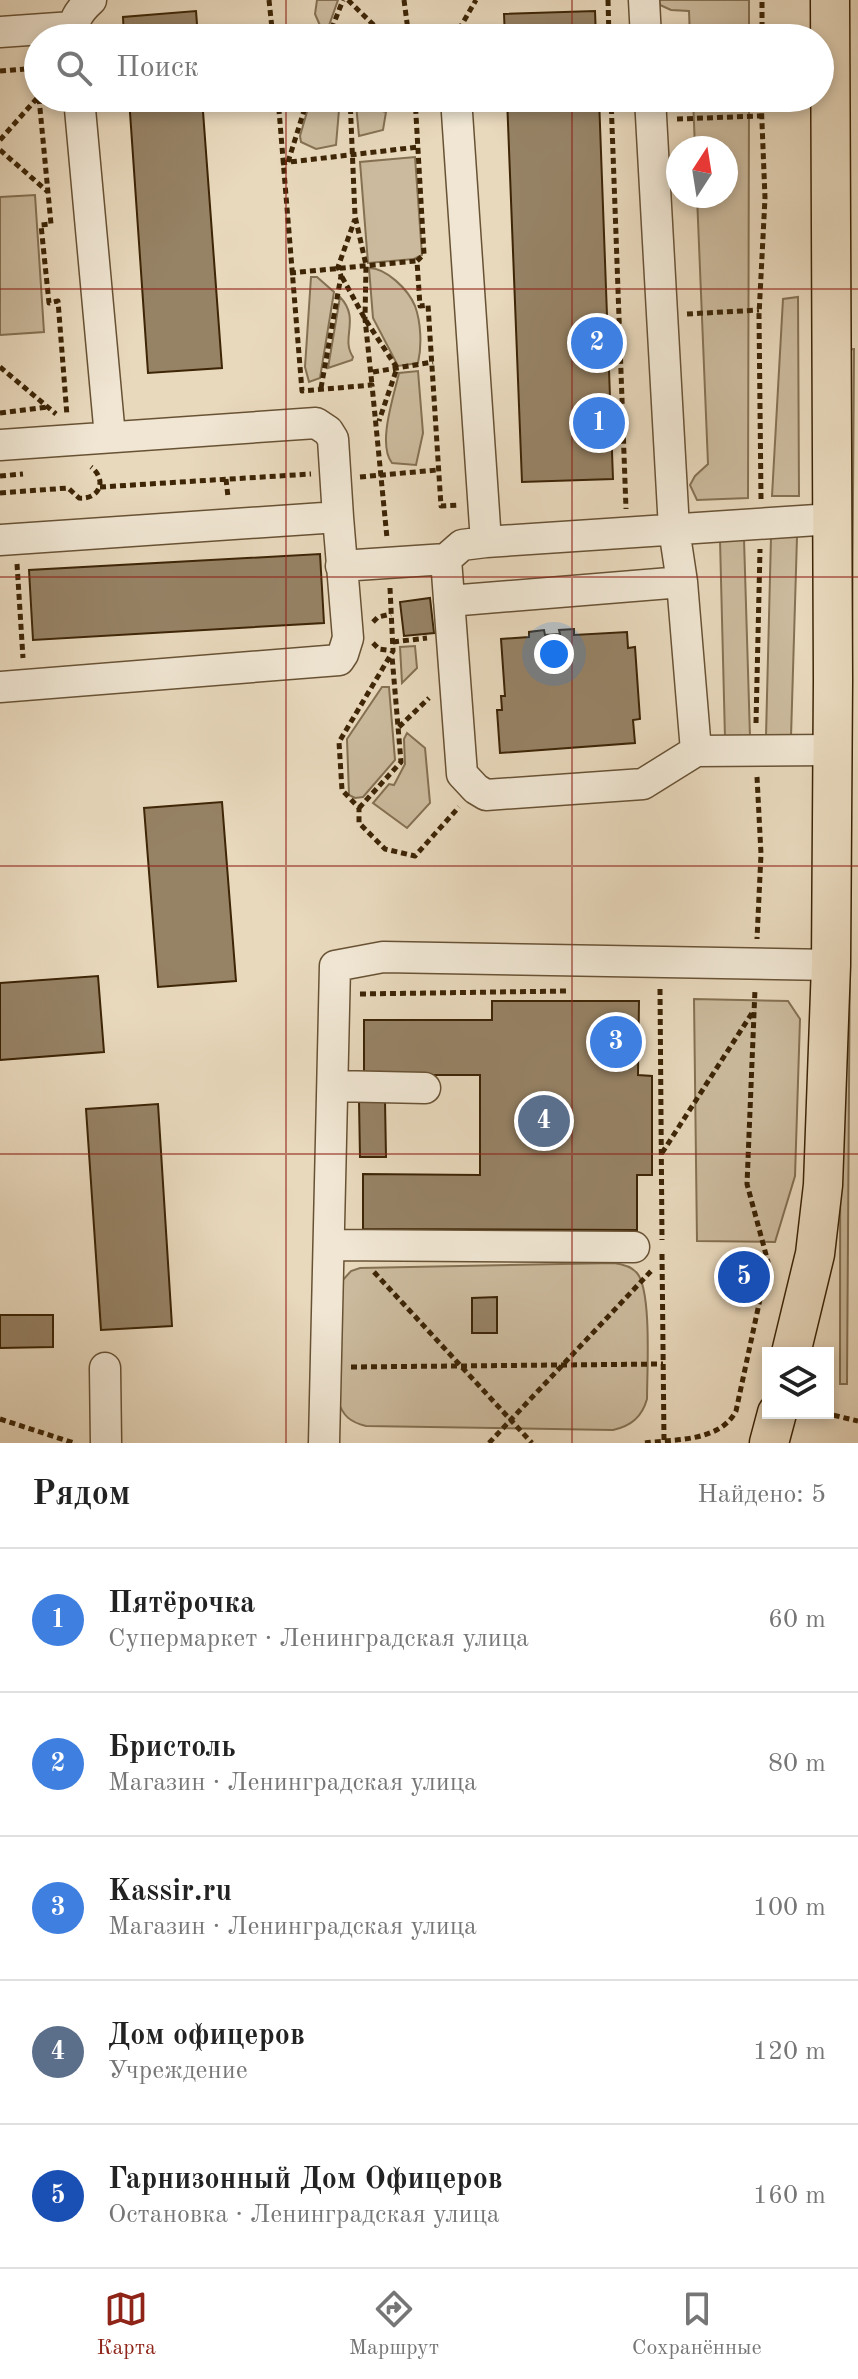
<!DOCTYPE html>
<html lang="ru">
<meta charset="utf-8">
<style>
:root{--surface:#fff;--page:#f2f2f2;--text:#222;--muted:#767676;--line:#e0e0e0;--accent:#8f2418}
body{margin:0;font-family:"Old Standard TT",serif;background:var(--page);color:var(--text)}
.controls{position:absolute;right:24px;bottom:24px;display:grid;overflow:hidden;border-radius:0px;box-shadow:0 4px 12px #0003}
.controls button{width:72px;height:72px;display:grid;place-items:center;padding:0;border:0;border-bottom:2px solid var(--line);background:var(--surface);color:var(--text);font:40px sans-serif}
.compass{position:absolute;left:666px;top:136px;width:72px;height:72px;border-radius:50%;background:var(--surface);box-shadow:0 4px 12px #0003;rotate:12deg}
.you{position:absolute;left:554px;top:654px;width:28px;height:28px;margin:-20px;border:6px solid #fff;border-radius:50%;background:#1a73e8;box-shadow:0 0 0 12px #1a73e833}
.badge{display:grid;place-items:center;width:52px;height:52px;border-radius:50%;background:var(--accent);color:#fff;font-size:26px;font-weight:700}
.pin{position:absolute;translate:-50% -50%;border:4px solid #fff;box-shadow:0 2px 8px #0006}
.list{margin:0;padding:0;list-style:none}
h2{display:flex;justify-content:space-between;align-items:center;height:104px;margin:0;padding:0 32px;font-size:34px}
h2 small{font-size:26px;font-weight:400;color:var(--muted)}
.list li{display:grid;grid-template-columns:52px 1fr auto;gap:24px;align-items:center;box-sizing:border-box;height:144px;padding:0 32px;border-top:2px solid var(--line)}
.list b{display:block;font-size:30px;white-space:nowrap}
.list p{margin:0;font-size:26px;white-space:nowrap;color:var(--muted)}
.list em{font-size:26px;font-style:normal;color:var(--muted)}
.icon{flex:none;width:44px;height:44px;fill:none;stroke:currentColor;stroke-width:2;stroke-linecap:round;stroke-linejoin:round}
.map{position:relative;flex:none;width:858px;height:1443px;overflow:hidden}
.search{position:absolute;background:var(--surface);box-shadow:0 4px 12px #0003;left:24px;right:24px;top:24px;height:88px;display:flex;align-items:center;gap:20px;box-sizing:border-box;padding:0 28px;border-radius:44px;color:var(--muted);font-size:30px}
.sheet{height:824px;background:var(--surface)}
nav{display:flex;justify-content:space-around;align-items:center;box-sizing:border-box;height:112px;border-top:2px solid var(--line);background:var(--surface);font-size:22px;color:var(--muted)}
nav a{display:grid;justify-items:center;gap:4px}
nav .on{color:var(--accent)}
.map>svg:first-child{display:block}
.green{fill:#cbba9d;stroke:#847052;stroke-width:2}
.building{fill:#968265;stroke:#3d2506;stroke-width:2}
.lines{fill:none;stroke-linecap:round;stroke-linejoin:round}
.minor-casing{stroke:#685234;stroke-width:33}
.major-casing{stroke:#3d2506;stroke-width:41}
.path{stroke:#3d2506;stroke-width:5;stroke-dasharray:6 4;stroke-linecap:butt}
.minor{stroke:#f0e6d3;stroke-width:30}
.major{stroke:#e8d8bc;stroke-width:38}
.grid{fill:none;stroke:#8f2418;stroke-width:2;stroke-opacity:0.55}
</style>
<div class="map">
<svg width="858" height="1443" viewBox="0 0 858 1443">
<rect width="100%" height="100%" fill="#e8d8bc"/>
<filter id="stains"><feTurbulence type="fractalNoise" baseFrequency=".0025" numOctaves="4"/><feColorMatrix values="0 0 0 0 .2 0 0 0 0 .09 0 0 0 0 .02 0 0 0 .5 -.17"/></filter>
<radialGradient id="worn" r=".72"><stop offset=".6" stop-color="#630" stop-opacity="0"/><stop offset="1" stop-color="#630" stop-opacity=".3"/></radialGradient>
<!-- green -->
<path class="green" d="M317 0H338L325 37 315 14Z
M659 0H749V38H690L689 11 671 10 660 5Z
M311 98H340L336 145 316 149 301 142 300 136Z
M693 98H749L748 498 697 500 690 485 695 476 708 464 697 196H726V148H695Z
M356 104 386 112 383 130 359 136Z
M415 157 422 255 414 259 368 263 360 162Z
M35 195 44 332 0 335V197Z
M369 268C386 268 408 289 415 306 421 322 422 346 418 363L398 366 373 318Z
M311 277H317L334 292 320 378 309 382 305 367Z
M340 297C361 319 340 338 353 357L352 360 328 368Z
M798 297 799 496H772L783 299Z
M854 349 847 1384H840L841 350Z
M418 371 423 433 416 465 392 463C377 444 394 396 399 373Z
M771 537H797L791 737 766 736Z
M744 539 750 737 725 738 720 540Z
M415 646 417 668 402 683 400 647Z
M382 687H389L395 760 363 797 355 798 349 795 347 739Z
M407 733 425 748 430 803 407 828 373 803 389 784 394 785 405 764 404 739Z
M694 999 788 1001 800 1019 795 1176 775 1242 697 1241Z
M614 1263C622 1264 631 1266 637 1273 652 1291 647 1372 647 1399 642 1417 631 1426 613 1430L366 1426C350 1422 343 1416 338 1401L341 1282 351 1271 360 1268Z"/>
<!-- building -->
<path class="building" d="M196 11 198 38H124L123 17Z
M595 11 596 38H505L504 14Z
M129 98H202L222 368 148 373Z
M507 98H599L613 479 522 482Z
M320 554 324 623 33 640 29 570Z
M430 598 434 633 404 636 400 602Z
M574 629V635L627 632 628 648 635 647 640 719 633 720 635 743 500 753 497 710H502L501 696H505L501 639 529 637V632L544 630 545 635 560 634 559 630Z
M222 802 236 981 158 987 144 808Z
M98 976 104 1052 0 1060V983Z
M492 1001H639L638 1075 652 1076V1175H637V1230L363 1229V1174L480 1175V1075H364V1020H492Z
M359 1101H385L386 1157H360Z
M158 1104 172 1326 101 1330 86 1109Z
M497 1297V1333H472V1298Z
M0 1315H53V1347L0 1348Z"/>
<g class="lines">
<!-- minor casing -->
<g class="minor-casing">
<path id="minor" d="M644 0 646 38
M0 32 72 27
M73 38C72 21 79 11 91 0
M79 98 110 437
M456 98 486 542
M0 445 316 423 328 431 333 439 338 517
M0 540 338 517 348 638 343 654 339 660 0 687
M446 559 462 774 476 789 486 795 643 784 696 751 682 582 674 529 650 98
M341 566 446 559 462 545 486 542 832 519
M449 601 682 582
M696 751 833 750
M333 1086 425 1088
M329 1245 634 1247
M105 1368 106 1443
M324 1443 335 966 383 957 831 965"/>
</g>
<!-- major casing -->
<g class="major-casing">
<path id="major" d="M791 1353 815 1254 823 1185 831 965 833 680 830 0
M769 1443 777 1413"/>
</g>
<!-- path -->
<path class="path" d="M269 0 273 38
M348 0 387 38
M404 0 409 38
M608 0 609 38
M328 38 343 0
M454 38 476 0
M762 38V0
M0 71 38 68
M39 98 51 224 41 225 49 303 58 301 67 416
M278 98 302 391 372 385 387 538
M350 98 355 216 366 265 365 319 372 385
M415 98 424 254 417 261 420 306 428 305 441 506 459 505
M611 98 626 509
M677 119 760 116
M0 140 38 97
M0 150 47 191
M288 162 308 98
M281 163 418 147
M290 273 416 261
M342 277 365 319 397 368 379 421
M687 314 759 310
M0 367 56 414
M373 372 433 362
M321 388 341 276 338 267 355 219
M0 413 47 407
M0 476 23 474
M360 477 437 470
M226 479 228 497
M100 487 311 474
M0 493 68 488 79 498C99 500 108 480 91 467
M761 499 759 315 765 198 761 98
M17 564 23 658
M390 588 393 651 339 742 342 790 359 808V823L385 849 415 856 459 807
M373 622 378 617 391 614
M393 642 427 638
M373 643 379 649 393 651
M756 723 760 549
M399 727 429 698
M757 777 761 854 757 939
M359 808 401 762 392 656
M660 989 662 1240
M360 994 566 991
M662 1153 754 1010
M662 1254 664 1440
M374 1272 532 1443
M351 1367 663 1364
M824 1413 858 1421
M0 1419 74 1443
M489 1443 653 1269
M645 1443C675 1439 720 1442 736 1411L768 1262 747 1184 755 989"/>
<!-- minor -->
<use href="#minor" class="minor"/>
<!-- major -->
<use href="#major" class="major"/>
</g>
<!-- grid -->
<path class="grid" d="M286 0V38M572 0V38M286 98V1443M572 98V1443M0 289H858M0 577H858M0 866H858M0 1154H858"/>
<rect width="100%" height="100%" filter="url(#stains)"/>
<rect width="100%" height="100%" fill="url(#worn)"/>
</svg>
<div class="controls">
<button><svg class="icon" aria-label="layers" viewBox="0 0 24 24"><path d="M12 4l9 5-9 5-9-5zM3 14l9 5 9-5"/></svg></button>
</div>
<svg class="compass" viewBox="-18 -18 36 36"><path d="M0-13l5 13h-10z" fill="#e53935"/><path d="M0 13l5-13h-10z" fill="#767676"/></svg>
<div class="you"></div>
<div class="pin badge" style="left:599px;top:423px;background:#3f7fe0">1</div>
<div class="pin badge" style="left:597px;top:343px;background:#3f7fe0">2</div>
<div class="pin badge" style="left:616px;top:1042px;background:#3f7fe0">3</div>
<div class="pin badge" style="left:544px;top:1121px;background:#5c6f8a">4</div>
<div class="pin badge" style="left:744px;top:1277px;background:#1a4fb4">5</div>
<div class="search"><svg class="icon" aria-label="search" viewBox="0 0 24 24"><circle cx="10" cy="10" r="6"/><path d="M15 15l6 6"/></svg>Поиск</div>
</div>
<section class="sheet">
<h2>Рядом<small>Найдено: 5</small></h2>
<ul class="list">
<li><span class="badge" style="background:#3f7fe0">1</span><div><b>Пятёрочка</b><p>Супермаркет · Ленинградская улица</p></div><em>60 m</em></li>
<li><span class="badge" style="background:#3f7fe0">2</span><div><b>Бристоль</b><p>Магазин · Ленинградская улица</p></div><em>80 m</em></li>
<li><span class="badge" style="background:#3f7fe0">3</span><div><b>Kassir.ru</b><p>Магазин · Ленинградская улица</p></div><em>100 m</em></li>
<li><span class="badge" style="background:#5c6f8a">4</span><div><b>Дом офицеров</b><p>Учреждение</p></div><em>120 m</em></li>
<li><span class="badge" style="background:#1a4fb4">5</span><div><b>Гарнизонный Дом Офицеров</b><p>Остановка · Ленинградская улица</p></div><em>160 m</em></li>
</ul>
</section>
<nav>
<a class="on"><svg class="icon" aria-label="map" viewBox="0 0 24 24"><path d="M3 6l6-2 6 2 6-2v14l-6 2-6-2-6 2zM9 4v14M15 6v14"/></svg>Карта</a>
<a><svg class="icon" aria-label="directions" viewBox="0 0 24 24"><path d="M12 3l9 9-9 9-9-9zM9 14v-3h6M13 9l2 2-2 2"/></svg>Маршрут</a>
<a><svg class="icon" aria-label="saved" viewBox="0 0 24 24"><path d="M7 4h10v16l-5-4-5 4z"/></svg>Сохранённые</a>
</nav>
